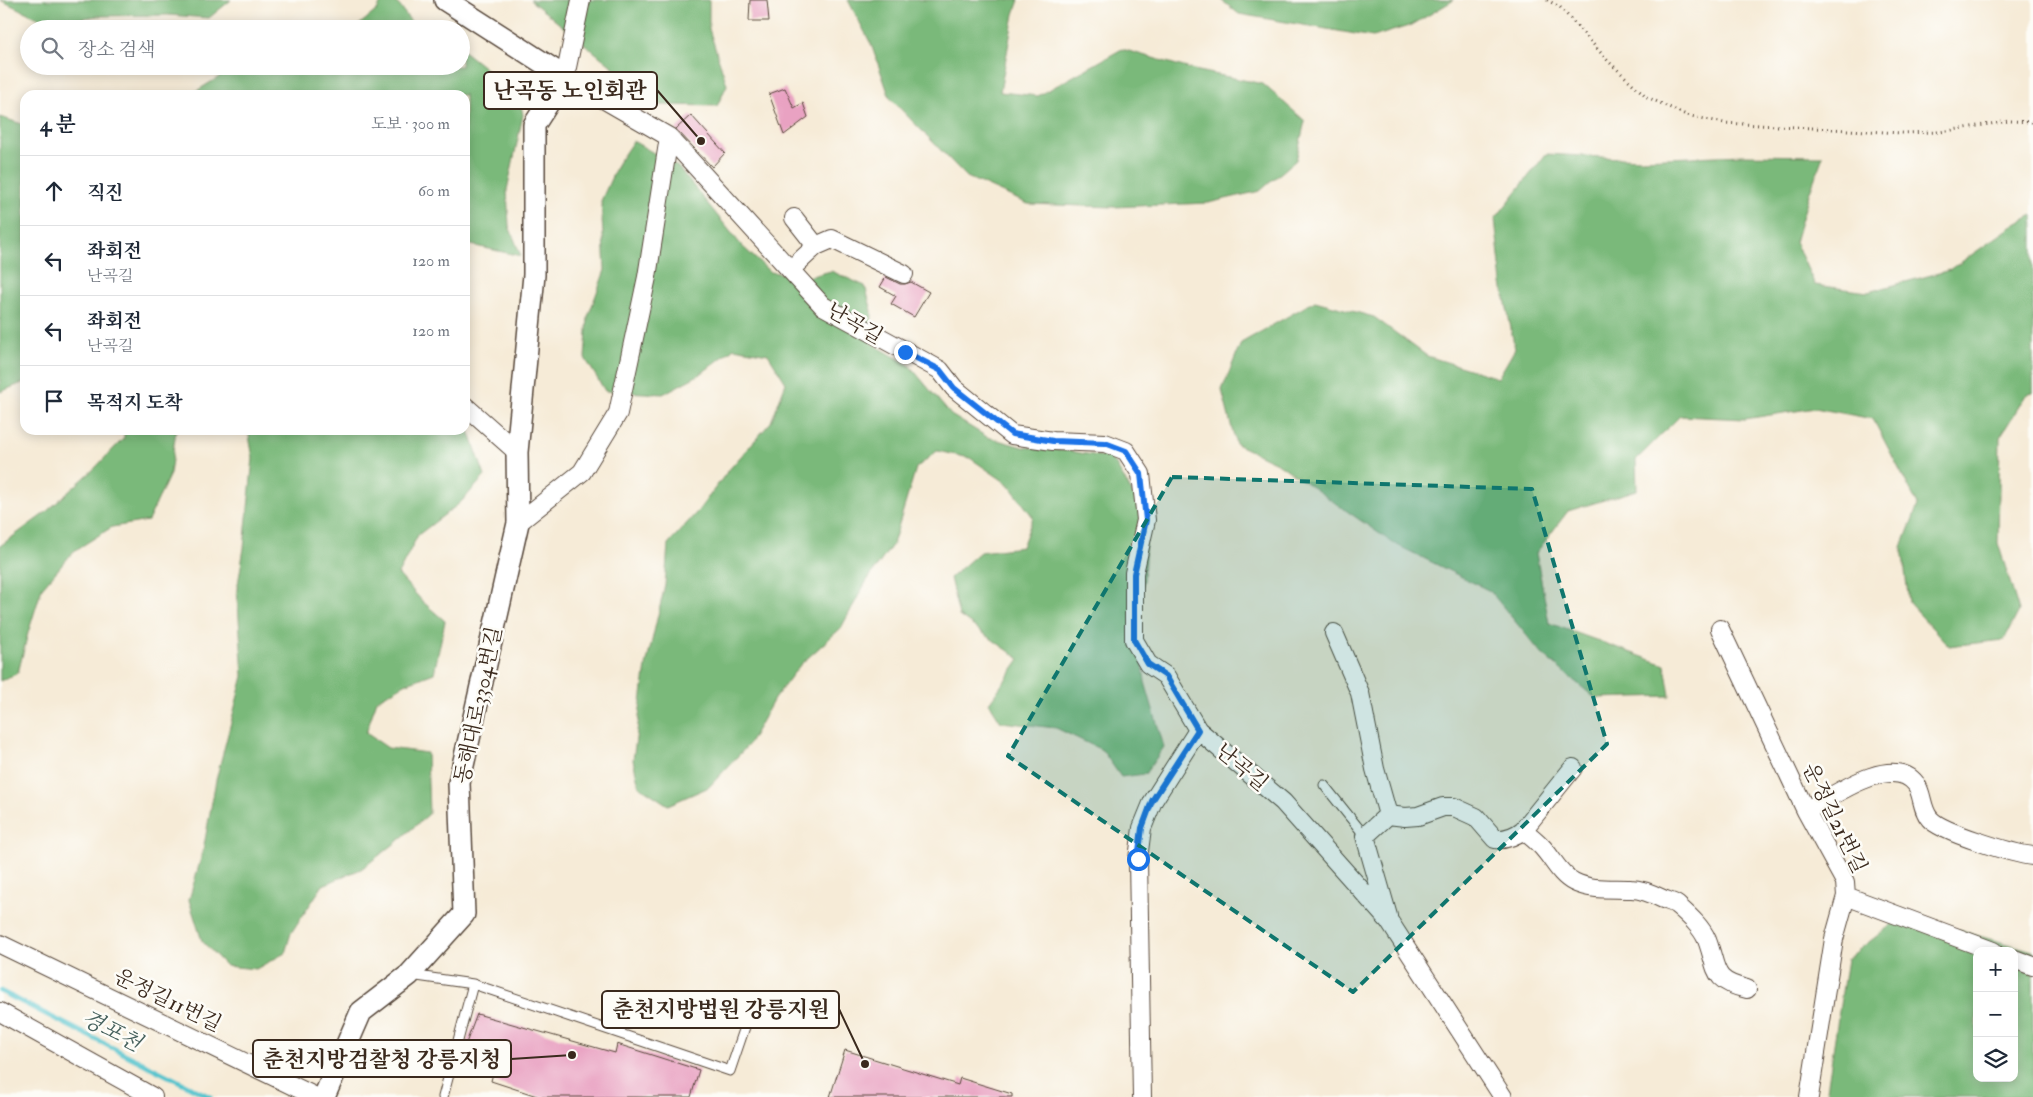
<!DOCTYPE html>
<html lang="ko">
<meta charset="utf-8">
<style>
:root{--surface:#fff;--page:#f6f6f7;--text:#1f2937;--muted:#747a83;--line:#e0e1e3}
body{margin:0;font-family:"IM FELL Double Pica","Noto Serif KR",serif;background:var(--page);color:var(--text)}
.controls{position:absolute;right:15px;bottom:15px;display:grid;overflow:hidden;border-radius:10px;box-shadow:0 2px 12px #0003}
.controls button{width:45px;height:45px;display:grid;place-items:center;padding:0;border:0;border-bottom:1px solid var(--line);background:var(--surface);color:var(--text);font:25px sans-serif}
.stop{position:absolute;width:15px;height:15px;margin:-11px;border:4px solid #1a73e8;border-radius:50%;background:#fff}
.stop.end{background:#1a73e8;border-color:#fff;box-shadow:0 1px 5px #0008}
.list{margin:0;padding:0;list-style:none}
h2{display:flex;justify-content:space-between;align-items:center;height:65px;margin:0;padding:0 20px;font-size:21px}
h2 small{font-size:16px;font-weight:400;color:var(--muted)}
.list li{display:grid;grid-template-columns:32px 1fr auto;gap:15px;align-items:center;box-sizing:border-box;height:70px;padding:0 20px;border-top:1px solid var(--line)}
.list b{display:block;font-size:19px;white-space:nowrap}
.list p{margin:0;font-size:16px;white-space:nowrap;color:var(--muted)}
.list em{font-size:16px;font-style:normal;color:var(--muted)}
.icon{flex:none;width:28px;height:28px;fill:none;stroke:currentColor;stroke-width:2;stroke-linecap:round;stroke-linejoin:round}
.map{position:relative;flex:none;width:2033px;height:1097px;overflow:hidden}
.search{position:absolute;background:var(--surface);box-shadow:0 2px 12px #0003;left:20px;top:20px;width:450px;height:55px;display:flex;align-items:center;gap:12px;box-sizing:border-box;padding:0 18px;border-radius:28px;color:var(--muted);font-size:19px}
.panel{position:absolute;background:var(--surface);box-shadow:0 2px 12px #0003;left:20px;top:90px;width:450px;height:345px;border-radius:15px}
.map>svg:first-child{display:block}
.forest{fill:#7ab97a;stroke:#5a724c;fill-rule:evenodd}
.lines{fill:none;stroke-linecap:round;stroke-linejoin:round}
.stream{stroke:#57c4ce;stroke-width:5}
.building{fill:#e9a2c2}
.service-casing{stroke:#57473a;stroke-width:11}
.minor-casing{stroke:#57473a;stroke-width:20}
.tertiary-casing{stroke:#57473a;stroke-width:24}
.path{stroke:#57473a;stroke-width:3;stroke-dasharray:1 4;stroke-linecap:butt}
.service{stroke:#fff;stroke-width:9}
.minor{stroke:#fff;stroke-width:18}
.tertiary{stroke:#fff;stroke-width:21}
.route{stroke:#1a73e8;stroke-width:6}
.marked{fill:#0f766e;fill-opacity:0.2;stroke:#0f766e;stroke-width:4;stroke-dasharray:10 6;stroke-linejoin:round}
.labels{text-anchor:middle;stroke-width:5;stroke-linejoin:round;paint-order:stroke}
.street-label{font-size:21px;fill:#3b2a1e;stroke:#fdfcf7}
.water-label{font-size:22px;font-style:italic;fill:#45605c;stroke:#fdfcf7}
.leader{fill:none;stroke:#3b2a1e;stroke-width:2}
.callout-dot{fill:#3b2a1e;stroke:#fdfcf7;stroke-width:2}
.callout{fill:#fdfcf7;stroke:#3b2a1e;stroke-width:2}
.callout-label{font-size:22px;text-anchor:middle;font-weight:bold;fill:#3b2a1e}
</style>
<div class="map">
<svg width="2033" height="1097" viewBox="0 0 2033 1097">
<rect width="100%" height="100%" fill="#fdfcf7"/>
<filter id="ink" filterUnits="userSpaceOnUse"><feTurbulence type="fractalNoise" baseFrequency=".02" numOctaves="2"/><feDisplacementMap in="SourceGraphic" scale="10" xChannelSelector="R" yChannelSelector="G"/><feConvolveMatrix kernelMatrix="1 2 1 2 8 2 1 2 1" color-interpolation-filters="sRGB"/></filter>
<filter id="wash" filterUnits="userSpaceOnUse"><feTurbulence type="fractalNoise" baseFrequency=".0096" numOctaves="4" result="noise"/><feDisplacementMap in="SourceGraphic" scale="20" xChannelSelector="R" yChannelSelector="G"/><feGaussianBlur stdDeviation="1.12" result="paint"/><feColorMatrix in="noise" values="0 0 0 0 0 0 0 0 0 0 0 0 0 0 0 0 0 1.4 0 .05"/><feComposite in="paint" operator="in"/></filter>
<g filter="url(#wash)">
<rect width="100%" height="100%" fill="#f6ebd7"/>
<!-- forest -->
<path class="forest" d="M0 0H231L209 18 168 15 98 16 49 23Z
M385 0C401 0 401 11 410 20 413 24 420 26 425 29H354L377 10 382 1Z
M530 0H709V29L727 85 717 106 660 105Z
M848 0H1019L1014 14 1000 92 1038 96 1122 49 1194 70 1263 84 1305 121 1296 160 1260 191 1208 203 1113 207 1028 204 967 177 890 98 871 44Z
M1221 0H1454L1412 25 1373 37 1239 14Z
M461 49 519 95 523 115 507 190 509 226 521 256 471 245 465 235V95H190L232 69 240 66H461Z
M0 117 25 125V382L0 392Z
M633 141 678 167 742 246 770 272 808 277 831 271 865 286 872 311 871 343 909 365 951 415 987 437 1023 447 1068 451 1112 458 1147 518 1144 580 1137 610 1145 682 1164 747 1145 774 1121 777 1102 750 1056 728 1001 722 989 703 1020 659 959 616 950 578 980 552 1022 547 1033 517 1008 484 970 458 937 451 916 468 893 544 866 582 841 628 800 665 774 699 749 744 709 787 668 805 639 786 633 760 646 666 665 585 668 544 698 511 727 472 771 422 786 383 768 354 734 348 702 373 663 394 605 391 585 358 588 317 605 270 601 201 618 163Z
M1546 154 1640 159 1743 155 1823 156 1809 194 1795 242 1815 285 1868 292 1950 270 2014 225 2033 215V393L2026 395 2000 437 1998 543 2019 611 2004 640 1949 646 1909 603 1902 547 1918 505 1873 419 1815 408 1745 419 1680 416 1636 460 1637 490 1568 511 1536 553 1549 623 1665 665 1670 696 1595 698 1542 654 1490 591 1393 543 1279 464 1236 444 1222 390 1241 343 1315 301 1374 317 1427 356 1498 378 1515 349 1502 283 1495 219Z
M465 426 468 428 485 476 460 503 418 535 398 574 423 602 445 621 434 673 405 684 377 700 366 733 388 748 427 753 429 814 393 845 361 869 323 885 291 933 285 953 256 969 226 966 202 941 189 900 203 851 216 780 243 676 237 590 244 548 253 458 248 430H465Z
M124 430H176L170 474 148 521 112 527 74 551 42 588 28 633 18 673 0 681V546L45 513 94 469 124 438Z
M1904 915 2033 951V1097H1826L1847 959ZM1977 951H2014V1078H1977Z"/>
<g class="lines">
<!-- stream -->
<path class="stream" d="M0 991 210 1097"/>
</g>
<g id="blocks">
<!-- building -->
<path class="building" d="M750 0H767L769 21H749Z
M785 88 794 108 803 103 808 117 784 135 769 94Z
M691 115 725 153 712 167 676 129Z
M886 277 900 284H905L911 282 929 292 914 317 891 304 896 296 880 287Z
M477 1014 615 1053 617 1044 699 1070 691 1097H540L491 1081 497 1057 465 1046Z
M845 1050 958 1085 960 1078 1012 1094V1097H830Z"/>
</g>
</g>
<g filter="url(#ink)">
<use href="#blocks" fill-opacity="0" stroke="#57473a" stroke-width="1"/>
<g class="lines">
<!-- service casing -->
<g class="service-casing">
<path id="service" d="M1324 785 1365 836
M410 975 473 984 730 1071 747 1021
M443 1097 473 984"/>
</g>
<!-- minor casing -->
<g class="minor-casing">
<path id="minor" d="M581 0 565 77 669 137 823 306 940 370 954 388 1012 435 1053 441 1105 443 1126 451 1141 474 1146 520 1134 573V640L1148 664 1166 676 1198 730 1283 802 1389 921 1503 1097
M794 218 816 246
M790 270 816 246 832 239 904 274
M465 406 517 452
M518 523 582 472 618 413 647 277 669 137
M1720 629 1806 811 1845 882 1846 896 1834 939 1809 1097
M1334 633 1360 693 1375 769 1388 815 1365 836 1388 916
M1806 811C1830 798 1892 752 1916 784 1923 794 1921 809 1930 819 1941 832 2014 854 2033 856
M1388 815 1405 817 1418 816 1443 807H1454L1476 817 1495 839C1506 840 1514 837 1523 830L1573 768
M1523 830C1530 836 1537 841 1543 848 1553 859 1560 875 1574 882 1592 891 1611 888 1631 889 1642 889 1653 894 1663 899 1668 901 1673 902 1677 905 1688 915 1701 926 1707 940 1718 969 1711 981 1747 989
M1846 896 1993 951
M0 944 316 1097
M2014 959 2033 966
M0 1012 153 1097
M1142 1097 1138 859 1142 828 1153 801 1198 730"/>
</g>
<!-- tertiary casing -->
<g class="tertiary-casing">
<path id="tertiary" d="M324 1097 361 1012 409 975 464 914 459 783 518 523 517 452 534 275V125L565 77 445 0"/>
</g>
<!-- path -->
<path class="path" d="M1547 0 1560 7 1609 62 1647 97 1686 115 1724 123 1902 133 1940 132 2009 121 2033 122"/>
<!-- service -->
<use href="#service" class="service"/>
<!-- minor -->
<use href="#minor" class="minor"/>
<!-- tertiary -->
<use href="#tertiary" class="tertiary"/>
</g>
</g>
<g class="lines" filter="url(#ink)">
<!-- route -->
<path class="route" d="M905 352 940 370 954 388 1012 434 1053 441 1105 443 1126 451 1141 474 1146 520 1134 574V640L1148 664 1166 676 1198 730 1152 801 1142 828 1138 859"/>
</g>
<!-- marked area -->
<path class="marked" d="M1172 477 1532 489 1607 744 1353 992 1008 756Z"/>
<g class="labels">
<!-- street labels -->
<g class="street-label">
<text transform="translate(855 323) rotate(30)" y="7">난곡길</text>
<text transform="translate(478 705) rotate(-78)" y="7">동해대로3304번길</text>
<text transform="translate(1242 767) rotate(40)" y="7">난곡길</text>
<text transform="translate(1835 818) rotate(64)" y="7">운정길21번길</text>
<text transform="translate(168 1000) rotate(26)" y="7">운정길11번길</text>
</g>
<!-- water labels -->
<g class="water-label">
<text transform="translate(112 1030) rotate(27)" y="8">경포천</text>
</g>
</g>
<!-- callouts -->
<path class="leader" d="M701 141L657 90M865 1064L839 1009M572 1055L511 1059"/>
<g class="callout-dot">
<circle cx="701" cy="141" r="5"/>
<circle cx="865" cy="1064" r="5"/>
<circle cx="572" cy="1055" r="5"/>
</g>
<g class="callout">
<rect x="484" y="72" width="173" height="37" rx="5"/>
<rect x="602" y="991" width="237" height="37" rx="5"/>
<rect x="253" y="1040" width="258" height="37" rx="5"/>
</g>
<g class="callout-label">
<text x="570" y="98">난곡동 노인회관</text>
<text x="721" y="1017">춘천지방법원 강릉지원</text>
<text x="382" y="1067">춘천지방검찰청 강릉지청</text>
</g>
</svg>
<div class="controls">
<button>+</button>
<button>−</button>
<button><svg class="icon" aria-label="layers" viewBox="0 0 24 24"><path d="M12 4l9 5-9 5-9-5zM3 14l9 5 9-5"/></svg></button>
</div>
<div class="stop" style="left:1138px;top:859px"></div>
<div class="stop end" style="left:905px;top:352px"></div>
<div class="search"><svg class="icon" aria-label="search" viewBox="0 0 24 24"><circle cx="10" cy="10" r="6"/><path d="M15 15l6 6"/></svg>장소 검색</div>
<section class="panel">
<h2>4 분<small>도보 · 300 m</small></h2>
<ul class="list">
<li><svg class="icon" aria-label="ahead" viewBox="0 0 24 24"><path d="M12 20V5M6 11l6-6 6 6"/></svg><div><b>직진</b></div><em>60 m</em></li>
<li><svg class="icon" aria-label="left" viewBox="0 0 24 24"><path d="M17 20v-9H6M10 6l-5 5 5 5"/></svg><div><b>좌회전</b><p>난곡길</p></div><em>120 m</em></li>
<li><svg class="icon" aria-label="left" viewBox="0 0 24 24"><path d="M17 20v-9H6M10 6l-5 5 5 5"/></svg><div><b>좌회전</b><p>난곡길</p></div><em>120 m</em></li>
<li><svg class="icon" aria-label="arrive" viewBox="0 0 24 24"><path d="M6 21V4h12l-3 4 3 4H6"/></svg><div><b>목적지 도착</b></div></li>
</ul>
</section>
</div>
